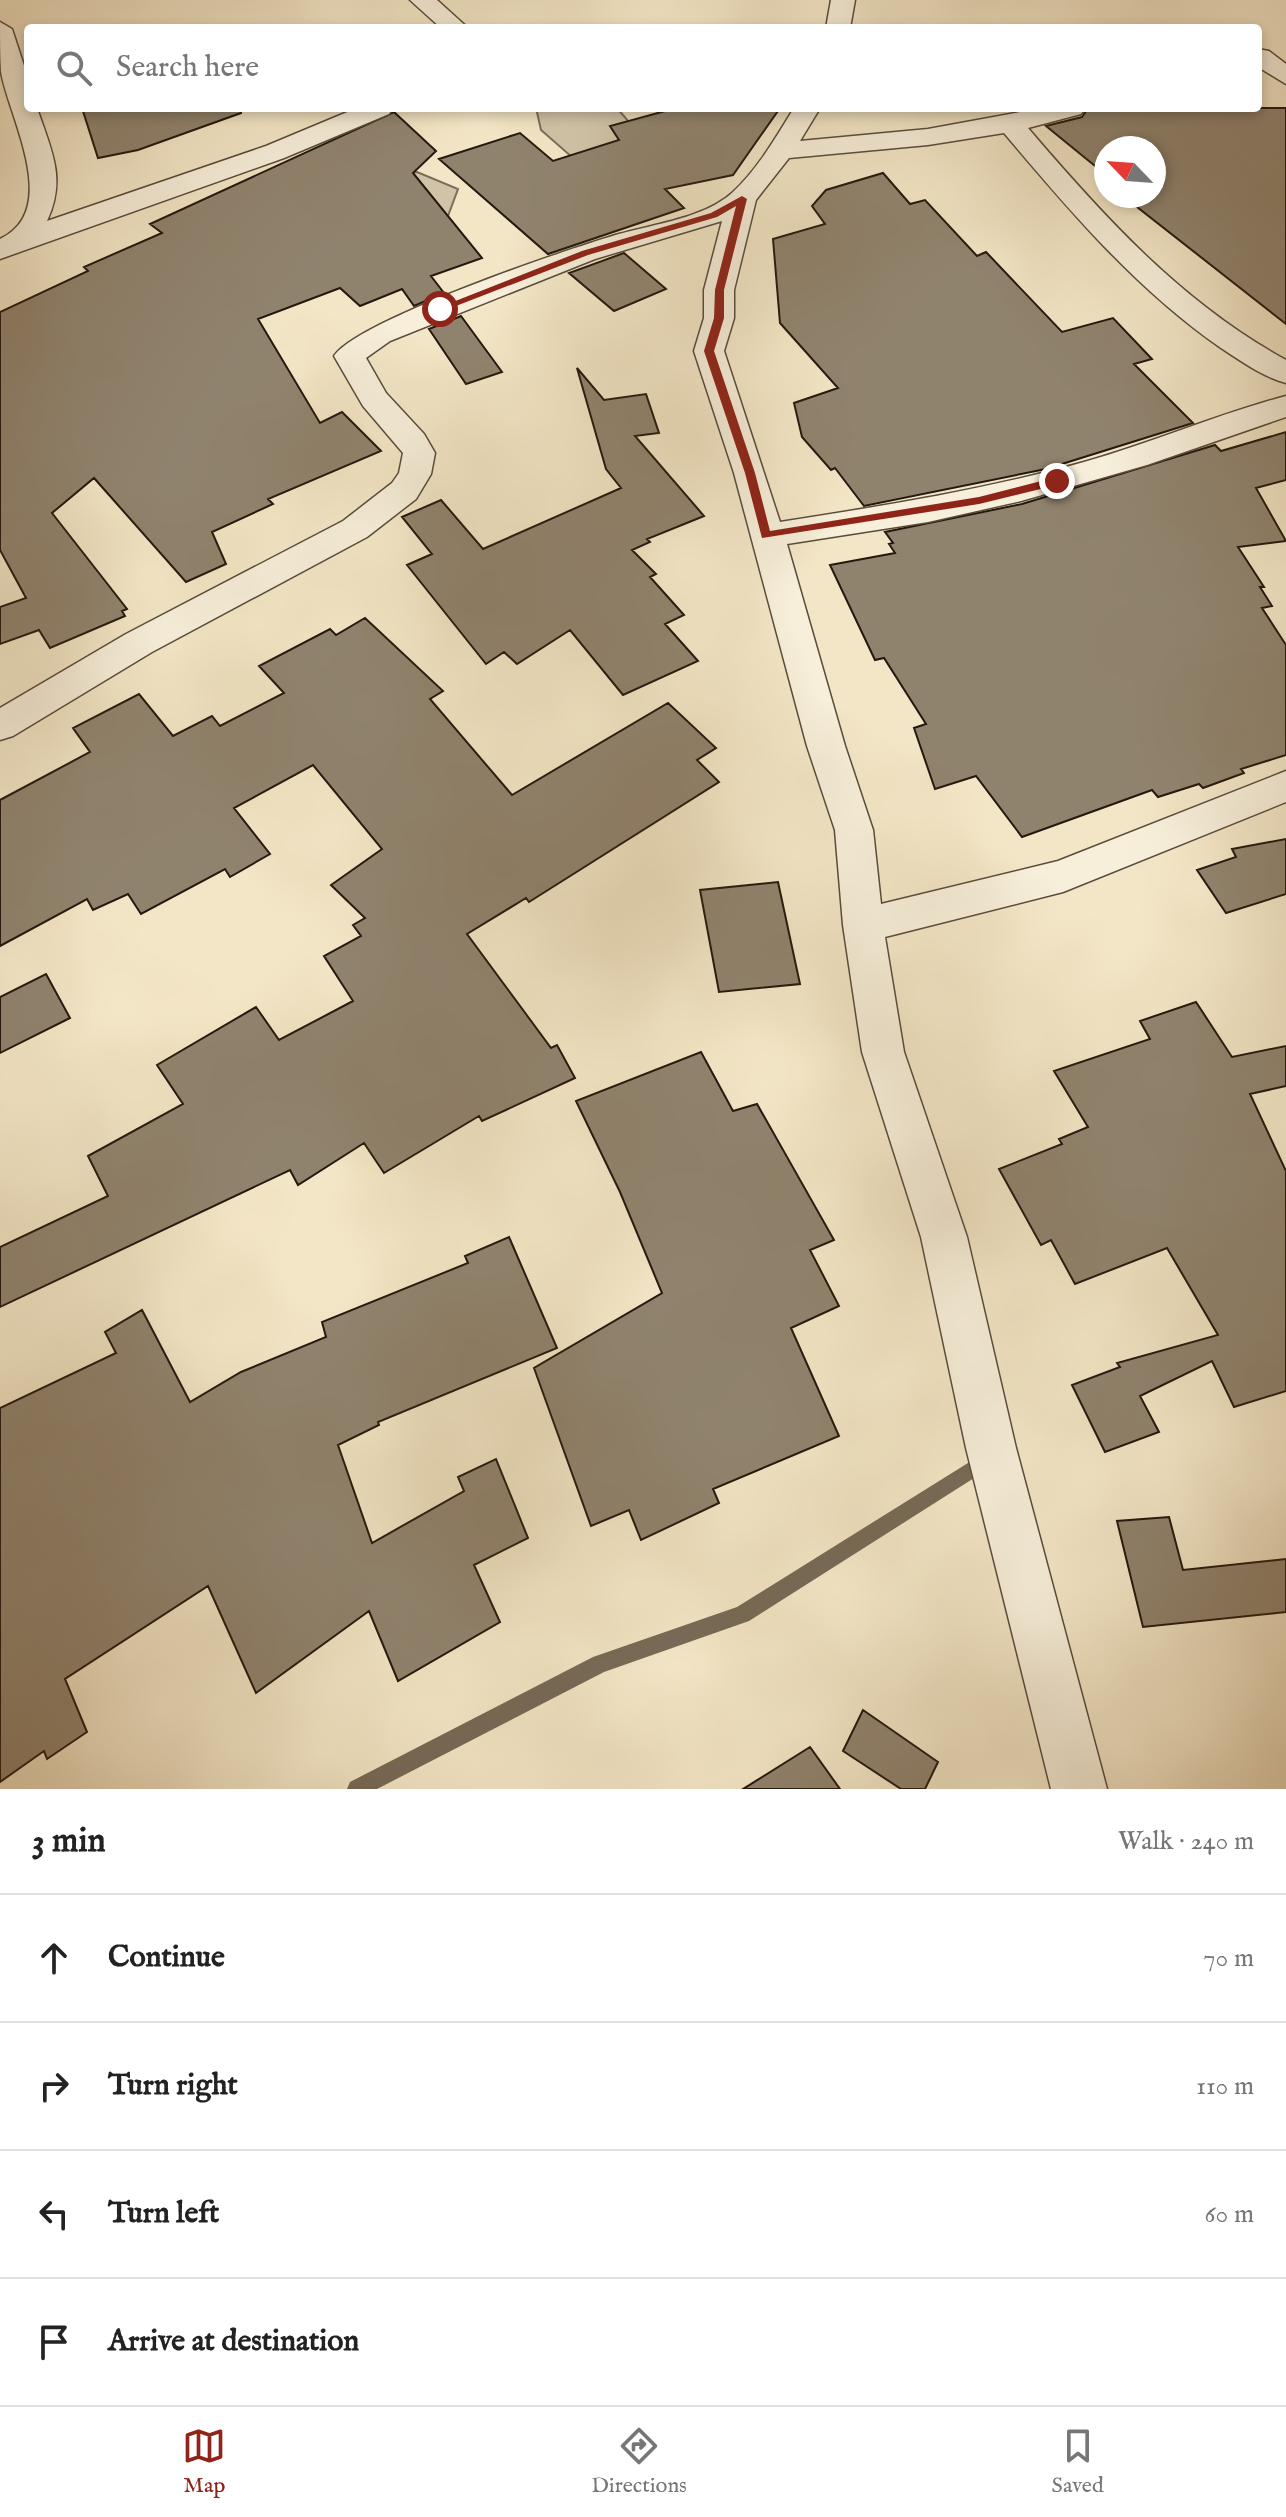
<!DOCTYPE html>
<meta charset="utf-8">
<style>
:root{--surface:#fff;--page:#f2f2f2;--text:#222;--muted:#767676;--line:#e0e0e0;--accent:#8f2418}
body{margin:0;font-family:"IM FELL English",serif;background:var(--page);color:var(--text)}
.compass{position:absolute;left:1094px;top:136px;width:72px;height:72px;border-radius:50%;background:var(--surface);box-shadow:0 4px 12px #0003;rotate:295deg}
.stop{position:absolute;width:24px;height:24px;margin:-18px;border:6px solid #8f2418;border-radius:50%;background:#fff}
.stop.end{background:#8f2418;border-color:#fff;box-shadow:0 2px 8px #0008}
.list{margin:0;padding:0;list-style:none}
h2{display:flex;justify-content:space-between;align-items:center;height:104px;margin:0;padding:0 32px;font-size:34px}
h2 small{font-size:26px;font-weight:400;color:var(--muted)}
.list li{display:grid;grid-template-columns:52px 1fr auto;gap:24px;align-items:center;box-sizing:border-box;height:128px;padding:0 32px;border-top:2px solid var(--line)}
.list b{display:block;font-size:30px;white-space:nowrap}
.list em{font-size:26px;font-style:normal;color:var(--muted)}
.icon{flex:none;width:44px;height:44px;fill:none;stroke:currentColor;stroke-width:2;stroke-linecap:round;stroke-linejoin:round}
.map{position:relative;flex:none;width:1286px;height:1789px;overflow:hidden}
.search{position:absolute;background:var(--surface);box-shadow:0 4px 12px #0003;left:24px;right:24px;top:24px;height:88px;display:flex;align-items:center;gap:20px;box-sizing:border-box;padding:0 28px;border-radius:8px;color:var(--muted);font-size:30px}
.sheet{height:616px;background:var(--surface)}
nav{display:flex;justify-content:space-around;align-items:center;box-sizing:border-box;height:112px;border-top:2px solid var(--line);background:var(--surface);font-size:22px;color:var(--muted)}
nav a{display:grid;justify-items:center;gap:4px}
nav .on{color:var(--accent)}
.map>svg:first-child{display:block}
.green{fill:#d0c3a7;stroke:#7a6e5a;stroke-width:2}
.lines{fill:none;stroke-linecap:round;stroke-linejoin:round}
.stream{fill:#776a57;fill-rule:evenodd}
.building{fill:#90836e;stroke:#25180e;stroke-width:2}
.street-casing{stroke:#584c3c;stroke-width:3}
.street{fill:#f7efda;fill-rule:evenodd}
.route{fill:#8f2418}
</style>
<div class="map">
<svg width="1286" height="1789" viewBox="0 0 1286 1789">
<rect width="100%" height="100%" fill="#f3e6c6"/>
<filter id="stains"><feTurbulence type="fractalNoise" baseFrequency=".0025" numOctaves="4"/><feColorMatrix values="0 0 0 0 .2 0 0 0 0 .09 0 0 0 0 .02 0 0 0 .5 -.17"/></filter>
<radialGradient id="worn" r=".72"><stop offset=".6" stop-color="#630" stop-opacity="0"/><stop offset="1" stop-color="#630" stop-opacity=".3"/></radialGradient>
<!-- green -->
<path class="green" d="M536 108H617L635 129 632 144 573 158 541 130Z
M417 172 458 189 445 224 389 176Z"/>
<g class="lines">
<!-- stream -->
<path class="stream" d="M976 1458 982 1461 985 1467 982 1473 749 1621 604 1672 377 1789H347L350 1782 593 1657 737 1607Z"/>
</g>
<!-- building -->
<path class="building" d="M82 108H240L241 113 138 150 98 158Z
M676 108H780L733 175 665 189 684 208 548 254 439 159 520 133 553 161 619 140 610 126Z
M1088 108H1286V324L1123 196H1154V148H1106V175L1046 126 1082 117Z
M394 112 436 151 413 173 482 258 431 276 444 293 414 306 402 289 360 306 340 288 258 319 320 423 342 412 381 451 268 499 273 504 212 532 226 564 186 582 94 478 52 513 127 609 122 611 125 616 50 648 39 630 0 644V607L26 598 0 550V312L88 271 84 267 162 233 150 224Z
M883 173 910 204 925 200 977 256 986 252 1062 332 1113 318 1152 359 1134 364 1193 423 1046 469 864 506 835 468 831 470 802 437 794 403 838 388 780 323 773 239 825 224 812 206 826 190Z
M624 253 666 289 614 311 569 273Z
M461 316 502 372 466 384 429 329Z
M577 368 604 400 646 394 659 433 635 436 704 516 647 539 650 542 632 550 656 574 650 577 684 615 665 624 698 661 623 695 570 630 517 664 504 652 486 664 407 565 432 554 402 517 441 500 483 549 621 488 606 469Z
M1286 432V480L1256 488 1286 541 1238 547 1264 587H1260L1272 606 1262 608 1286 645V755L1241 769 1244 773 1203 788 1199 784 1158 797 1152 790 1022 837 976 776 935 789 914 728 926 724 884 658 875 660 830 565 895 553 889 544 893 543 885 532 1022 504 1215 445 1221 451Z
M365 618 443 691 430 699 512 795 668 703 716 748 697 760 719 782 529 902 526 898 467 934 551 1048 557 1045 575 1078 482 1121 479 1116 384 1173 364 1143 298 1185 290 1170 0 1307V1247L108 1196 88 1156 183 1104 157 1065 256 1007 279 1040 353 1001 324 956 361 936 353 925 365 918 331 885 382 849 313 765 234 808 270 854 230 877 225 869 141 914 128 894 93 910 87 899 0 946V800L90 752 73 728 139 694 173 736 212 716 220 726 284 693 259 666 330 629 336 635Z
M1286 839V894L1226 913 1197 870 1236 857 1232 849Z
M778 882 800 984 719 992 700 890Z
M46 974 70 1018 0 1053V997Z
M1196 1002 1232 1057 1286 1046V1086L1250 1094 1286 1171V1391L1234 1407 1212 1361 1140 1396 1159 1432 1105 1452 1072 1385 1120 1367 1117 1363 1218 1335 1167 1248 1075 1284 1051 1240 1041 1245 999 1169 1062 1144 1059 1139 1088 1127 1054 1071 1150 1039 1140 1021Z
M701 1052 733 1111 757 1104 834 1240 810 1250 839 1306 791 1328 839 1436 713 1489 719 1503 641 1540 629 1510 591 1526 534 1368 662 1293 620 1192 576 1101Z
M509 1237 557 1348 378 1422 379 1425 338 1445 372 1543 464 1491 458 1477 496 1459 528 1538 474 1565 500 1622 398 1681 369 1611 256 1693 208 1586 65 1679 87 1732 47 1759 44 1751 0 1782V1408L116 1353 105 1332 142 1310 190 1402 241 1372 326 1337 322 1322 468 1263 465 1256Z
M1169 1517 1183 1570 1286 1559V1612L1143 1627 1117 1521Z
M863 1710 938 1762 925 1789H901L843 1751Z
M810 1747 840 1789H743Z"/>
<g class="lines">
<!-- street casing -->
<g class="street-casing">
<path id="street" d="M410 0H437L468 28H441Z
M831 0H855L850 28H826Z
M0 22 12 29 28 78V108H37C51 150 67 178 47 221L266 146 357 108H393L389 114 284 158 0 259V239C62 210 9 118 1 72 0 56 0 38 0 22Z
M1258 49 1269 51 1286 64V84L1258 67Z
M794 108H820L800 141 928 129 1042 108H1085L1081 114 1028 128C1104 217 1182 303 1286 360V383C1263 377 1241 361 1221 348 1136 289 1070 211 1004 133L928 145 789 158 756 200 734 290V318L724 351 780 522C883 506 984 490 1084 462 1152 443 1218 414 1286 396V417L1147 465 1021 501 928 522 787 544 845 746 873 830 881 904 1058 861 1286 771V802L1063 892 885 937 904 1052 967 1237 1016 1448 1107 1789H1051L966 1448 921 1237 862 1052 843 925 835 830 807 746 734 473 694 351 704 318V290L722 221 595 259 390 341 366 358 386 393 424 434 435 453 431 474 416 499 367 537 152 652 13 736 0 740V708L126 634 343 521 392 483 399 473 403 453 363 406 334 356C358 320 568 249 619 234 654 224 705 218 733 192 758 169 776 137 794 108Z"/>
</g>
<!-- street -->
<use href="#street" class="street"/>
</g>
<!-- route -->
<path class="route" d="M742 196 747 199 724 290V318L714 351 755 473 770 531 979 497 1057 477 1061 484 979 504 762 538 745 473 704 351 714 318 715 290 736 206 717 217 588 255 443 311 435 309 582 251 711 213Z"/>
<rect width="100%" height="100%" filter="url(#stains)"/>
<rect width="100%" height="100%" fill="url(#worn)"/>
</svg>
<svg class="compass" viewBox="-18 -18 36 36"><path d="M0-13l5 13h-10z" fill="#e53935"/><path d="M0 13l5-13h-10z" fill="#767676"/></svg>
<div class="stop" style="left:440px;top:309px"></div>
<div class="stop end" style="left:1057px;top:481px"></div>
<div class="search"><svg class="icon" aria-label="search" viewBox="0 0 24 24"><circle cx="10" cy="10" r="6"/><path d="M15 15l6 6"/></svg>Search here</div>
</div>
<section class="sheet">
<h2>3 min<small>Walk · 240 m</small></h2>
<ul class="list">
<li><svg class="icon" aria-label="ahead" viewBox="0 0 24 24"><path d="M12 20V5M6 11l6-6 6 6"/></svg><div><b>Continue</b></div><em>70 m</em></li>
<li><svg class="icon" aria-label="right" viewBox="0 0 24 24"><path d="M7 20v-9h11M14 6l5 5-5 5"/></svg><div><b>Turn right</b></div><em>110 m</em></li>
<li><svg class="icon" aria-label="left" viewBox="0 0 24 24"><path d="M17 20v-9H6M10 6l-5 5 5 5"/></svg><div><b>Turn left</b></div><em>60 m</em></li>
<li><svg class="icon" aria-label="arrive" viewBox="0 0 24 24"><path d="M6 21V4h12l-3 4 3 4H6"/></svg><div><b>Arrive at destination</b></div></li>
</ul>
</section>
<nav>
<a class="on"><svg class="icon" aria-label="map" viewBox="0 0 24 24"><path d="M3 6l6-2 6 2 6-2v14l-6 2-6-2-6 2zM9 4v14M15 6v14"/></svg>Map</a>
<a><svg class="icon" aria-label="directions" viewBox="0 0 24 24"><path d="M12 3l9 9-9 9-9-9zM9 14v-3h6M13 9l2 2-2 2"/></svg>Directions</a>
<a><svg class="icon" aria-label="saved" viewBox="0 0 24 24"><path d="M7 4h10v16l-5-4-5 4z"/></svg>Saved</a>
</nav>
